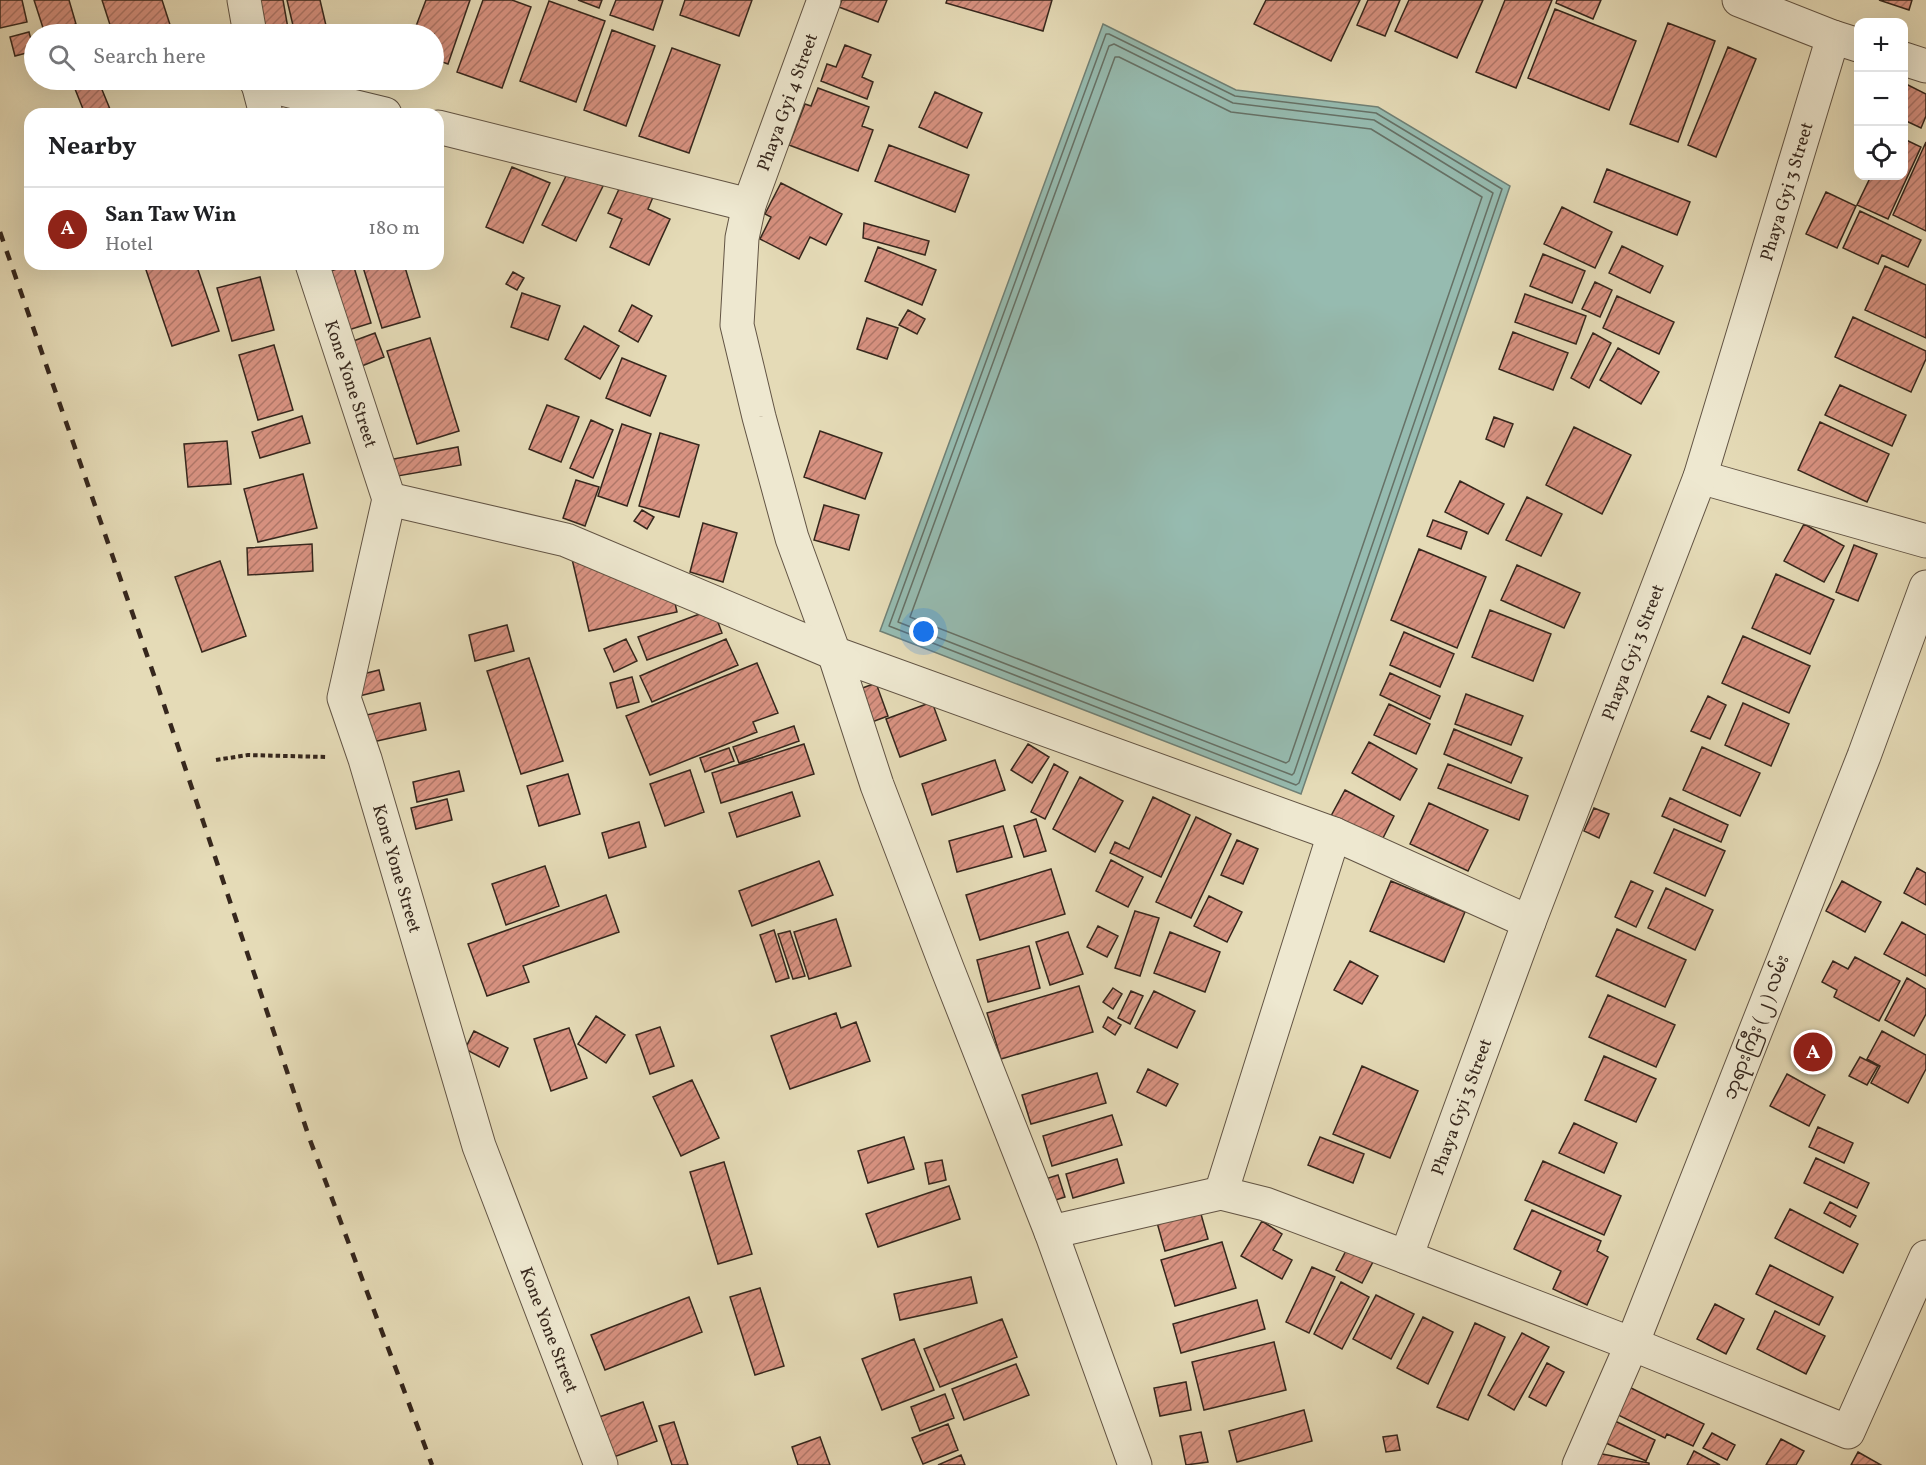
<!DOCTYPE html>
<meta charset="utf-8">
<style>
:root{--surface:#fff;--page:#f2f2f2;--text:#202124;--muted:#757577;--line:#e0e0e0;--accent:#8f2418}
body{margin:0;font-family:Vollkorn,"Noto Sans Myanmar",serif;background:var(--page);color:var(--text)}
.controls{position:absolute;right:18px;top:18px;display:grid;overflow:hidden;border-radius:12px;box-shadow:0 6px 24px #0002}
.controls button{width:54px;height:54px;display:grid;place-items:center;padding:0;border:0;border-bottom:2px solid var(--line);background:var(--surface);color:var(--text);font:30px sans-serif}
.you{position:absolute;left:924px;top:632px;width:21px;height:21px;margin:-15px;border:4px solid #fff;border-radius:50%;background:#1a73e8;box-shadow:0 0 0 9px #1a73e833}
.badge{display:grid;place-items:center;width:39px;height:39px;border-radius:50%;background:var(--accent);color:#fff;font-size:20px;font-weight:700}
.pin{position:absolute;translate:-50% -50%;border:3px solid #fff;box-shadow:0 2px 6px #0006}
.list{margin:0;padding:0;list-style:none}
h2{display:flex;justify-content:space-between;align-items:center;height:78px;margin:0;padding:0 24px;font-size:26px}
h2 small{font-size:20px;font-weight:400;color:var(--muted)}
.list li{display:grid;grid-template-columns:39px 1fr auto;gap:18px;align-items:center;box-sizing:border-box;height:84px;padding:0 24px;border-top:2px solid var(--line)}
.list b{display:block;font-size:22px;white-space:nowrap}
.list p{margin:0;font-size:20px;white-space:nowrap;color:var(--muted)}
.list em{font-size:20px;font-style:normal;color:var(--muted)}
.icon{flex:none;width:33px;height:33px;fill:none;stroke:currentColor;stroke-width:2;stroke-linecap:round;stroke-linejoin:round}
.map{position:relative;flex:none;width:1926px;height:1465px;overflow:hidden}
.search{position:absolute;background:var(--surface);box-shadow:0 6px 24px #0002;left:24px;top:24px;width:420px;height:66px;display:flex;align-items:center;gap:15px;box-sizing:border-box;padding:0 21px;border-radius:33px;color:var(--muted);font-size:22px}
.panel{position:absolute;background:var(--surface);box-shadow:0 6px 24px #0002;left:24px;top:108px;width:420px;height:162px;border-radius:18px}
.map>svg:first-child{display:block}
.water{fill:#96bbb0;stroke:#708075;stroke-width:1.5}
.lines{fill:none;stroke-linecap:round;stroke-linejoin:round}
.shore{stroke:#667166;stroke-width:1.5}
.building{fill:url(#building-hatch);stroke:#36271d;stroke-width:1.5}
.minor-casing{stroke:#625444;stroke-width:35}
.path{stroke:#36271d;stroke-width:4;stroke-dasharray:4.5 3;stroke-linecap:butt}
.minor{stroke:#eee8d0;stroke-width:33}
.rail{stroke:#36271d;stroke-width:4.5;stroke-dasharray:10 10;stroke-linecap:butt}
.labels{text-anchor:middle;stroke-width:4.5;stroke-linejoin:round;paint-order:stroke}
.street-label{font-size:18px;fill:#36271d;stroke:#eee8d0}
</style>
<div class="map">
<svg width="1926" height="1465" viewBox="0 0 1926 1465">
<defs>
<pattern id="building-hatch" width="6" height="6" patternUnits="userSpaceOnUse" patternTransform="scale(1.5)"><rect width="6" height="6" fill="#d89281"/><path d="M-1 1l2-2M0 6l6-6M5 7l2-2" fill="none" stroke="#b07769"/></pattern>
</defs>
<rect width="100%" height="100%" fill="#e5dbb7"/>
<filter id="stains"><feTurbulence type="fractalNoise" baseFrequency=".00333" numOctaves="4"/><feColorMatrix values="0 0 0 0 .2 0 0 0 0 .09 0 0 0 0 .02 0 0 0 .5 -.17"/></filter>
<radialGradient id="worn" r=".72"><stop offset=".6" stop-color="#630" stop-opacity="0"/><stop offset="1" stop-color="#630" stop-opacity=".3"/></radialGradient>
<!-- water -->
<path class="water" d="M1103 24 1236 90 1378 107 1510 186 1301 794 880 631Z"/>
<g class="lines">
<!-- shore -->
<path class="shore" d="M1106 34H1109L1235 96 1376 113 1502 189 1299 783 1296 785 889 626Z
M1114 44 1233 103 1374 120 1493 193 1294 773 1292 775 898 622 1109 46Z
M1115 57H1119L1231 112 1371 129 1482 197 1289 761 1286 763 910 617Z"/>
</g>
<!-- building -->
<path class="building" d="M0 0H22L27 22 0 28Z
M34 0H69L76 24 45 34Z
M102 0H162L173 34H113Z
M249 0H283L289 34H256Z
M287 0H320L328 34H295Z
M426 0H470L448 64 434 59V34H413Z
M483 0H512L531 7 502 88 457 72Z
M578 0H602L599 8Z
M616 0H663L653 30 610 15Z
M685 0H752L739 36 680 15Z
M842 0H887L878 22 839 7Z
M947 0H1052L1043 31 946 3Z
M1266 0H1360L1331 61 1254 24Z
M1368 0H1400L1385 36 1357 25Z
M1409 0H1483L1457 58 1395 31Z
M1505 0H1552L1516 88 1476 72Z
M1557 0H1601L1593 19 1556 3Z
M1879 0H1912L1909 10Z
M549 1 605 21 576 102 520 81Z
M1555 9 1636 41 1609 110 1528 78Z
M1668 23 1715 41 1678 142 1630 124Z
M104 25 107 34H88L87 30Z
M612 30 655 46 626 126 584 110Z
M29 32 34 51 15 56 10 37Z
M845 45 871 55 862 77 873 82 867 99 821 81 827 64 836 67Z
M1728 47 1756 59 1716 157 1688 145Z
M672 48 720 65 689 153 639 136Z
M98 80 112 114H85L75 89Z
M1904 83 1926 94V116L1921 128 1904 120Z
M818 88 869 107 862 126 873 130 858 171 789 145 805 104 811 106Z
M935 92 982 113 967 148 919 127Z
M1904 139 1921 147 1888 219 1857 205 1871 176H1904Z
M1926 142V231L1893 215Z
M889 145 969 175 955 212 875 181Z
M512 167 550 183 523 243 486 227Z
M1607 169 1690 202 1677 235 1594 202Z
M569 170 603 186 576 241 542 225Z
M625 176 656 190 648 209 670 219 649 265 610 247 622 219 608 213Z
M781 183 842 214 826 245 810 237 799 259 760 239 771 217 765 214Z
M1826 192 1856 206 1837 248 1806 234Z
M1562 207 1612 232 1595 268 1544 244Z
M1860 211 1921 240 1908 267 1882 255 1878 264 1843 248Z
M864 223 929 241 925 255 863 238Z
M1622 246 1663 266 1650 293 1609 273Z
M878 247 936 270 922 305 865 281Z
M1543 254 1585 271 1572 303 1530 286Z
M144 264H196L219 331 172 346Z
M353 264 371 323 345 331 327 272Z
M362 264H404L420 317 382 328Z
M1885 266 1926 285V338L1865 310Z
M513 272 524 278 517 290 506 284Z
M260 277 274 330 232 341 217 288Z
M1595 282 1612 290 1600 317 1582 309Z
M522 293 560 306 548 340 511 327Z
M1525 294 1586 316 1576 344 1515 322Z
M1617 296 1674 322 1659 354 1603 328Z
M632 305 652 316 638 342 619 331Z
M908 310 925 319 917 334 899 325Z
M1853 317 1926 351V359L1911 392 1835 357Z
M867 318 898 328 887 359 857 349Z
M584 326 619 346 600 379 565 359Z
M1513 332 1568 353 1553 390 1499 369Z
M375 333 384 357 357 368 348 343Z
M1593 333 1611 343 1589 388 1571 378Z
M430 338 459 431 417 444 387 351Z
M274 345 293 410 258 420 239 355Z
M1618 348 1659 372 1641 404 1600 380Z
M622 358 666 376 650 416 606 398Z
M1840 385 1906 415 1892 446 1825 415Z
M547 405 579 417 561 462 529 449Z
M302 416 310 443 260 458 252 432Z
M1494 417 1513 424 1504 447 1486 439Z
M591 420 613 430 593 478 570 468Z
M1820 422 1889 454 1867 502 1798 470Z
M622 424 651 434 627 506 598 496Z
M1574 427 1631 455 1602 514 1546 485Z
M820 431 882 453 865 499 804 477Z
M660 433 699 445 679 517 639 506Z
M227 441 231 484 188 487 184 444Z
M458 447 461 465 392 477 388 460Z
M303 474 317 528 258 542 244 489Z
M576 480 599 487 585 526 563 518Z
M1460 481 1504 504 1488 534 1445 512Z
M1527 497 1562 514 1541 556 1506 540Z
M824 505 859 515 849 550 814 540Z
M642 510 654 517 647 529 634 521Z
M1433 520 1467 532 1461 549 1427 536Z
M703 523 737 533 723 582 690 572Z
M1804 524 1844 546 1824 582 1784 561Z
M312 544 313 571 248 575 247 548Z
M1854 545 1877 554 1858 601 1836 592Z
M1419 549 1486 577 1457 648 1391 620Z
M572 559 672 590 677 612 589 631Z
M220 561 246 636 202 652 175 577Z
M1517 565 1580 593 1564 628 1501 600Z
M1776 574 1834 600 1810 654 1752 628Z
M713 609 722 633 647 660 638 637Z
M1490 610 1551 634 1533 681 1472 657Z
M507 625 514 651 475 661 469 635Z
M1404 632 1454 654 1440 687 1390 665Z
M1743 636 1810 666 1789 713 1722 683Z
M626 639 637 661 614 672 604 649Z
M726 639 738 665 652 702 640 676Z
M529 658 563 761 521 774 487 671Z
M757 663 778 713 753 722 757 732 650 775 626 716Z
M379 670 384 690 355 697 351 677Z
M1390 673 1440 696 1430 719 1380 695Z
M632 677 639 702 617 708 610 683Z
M876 683 888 716 861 726 849 693Z
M1466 694 1523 716 1511 745 1455 724Z
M1708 696 1726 705 1710 739 1691 731Z
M932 702 946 740 900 757 886 719Z
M420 703 426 730 368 743 362 716Z
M1743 703 1789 724 1771 766 1725 745Z
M1389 704 1430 724 1416 754 1374 735Z
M794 726 799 741 739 763 733 747Z
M1454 729 1522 758 1511 783 1444 754Z
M1369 742 1417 769 1400 800 1352 773Z
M804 744 814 774 721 803 712 773Z
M1028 744 1049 757 1032 783 1011 770Z
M1702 747 1760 773 1740 816 1683 790Z
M729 748 734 761 705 772 700 758Z
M995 760 1005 790 932 815 922 784Z
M1054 764 1068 772 1045 819 1031 812Z
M1448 764 1528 796 1519 820 1438 788Z
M690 770 704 812 665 826 650 784Z
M459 771 464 791 417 802 413 782Z
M568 774 580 814 539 826 527 786Z
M1080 777 1123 801 1095 852 1053 829Z
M1345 790 1394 816 1381 842 1331 816Z
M792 792 800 816 737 837 729 813Z
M1153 797 1190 815 1161 877 1110 853 1115 842 1129 849Z
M1670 798 1728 825 1721 842 1662 816Z
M447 799 452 820 416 829 411 808Z
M1429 803 1488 830 1468 871 1410 844Z
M1594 808 1609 814 1599 838 1584 831Z
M1196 817 1231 834 1191 918 1156 902Z
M1036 819 1046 851 1024 857 1014 826Z
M639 822 646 847 609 858 602 833Z
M1003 826 1012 857 957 872 949 841Z
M1674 829 1725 851 1705 896 1654 873Z
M1237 840 1258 849 1243 884 1221 875Z
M1111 860 1143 877 1128 907 1096 891Z
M819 861 833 895 752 926 739 891Z
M545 866 559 906 506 925 492 884Z
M1917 868 1926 873V905L1904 893Z
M1051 869 1065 914 980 940 966 895Z
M1391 881 1465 912 1444 962 1370 931Z
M1631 881 1653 891 1636 927 1615 917Z
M1842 881 1881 902 1865 932 1826 911Z
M1666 888 1713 910 1695 950 1648 928Z
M606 895 619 932 523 966 529 982 487 996 468 944Z
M1209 896 1242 912 1227 942 1194 926Z
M1135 911 1159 918 1140 976 1115 968Z
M836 919 851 966 809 979 794 932Z
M1902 922 1926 935V976L1884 954Z
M1098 926 1118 936 1107 957 1087 947Z
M1617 929 1686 960 1665 1007 1596 976Z
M774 930 789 978 776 982 760 935Z
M790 931 805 976 793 979 778 934Z
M1068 932 1083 974 1050 985 1036 942Z
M1170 932 1220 952 1205 992 1154 973Z
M1029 946 1040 988 988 1002 977 960Z
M1855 957 1900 981 1879 1021 1834 997 1837 990 1822 982 1833 961 1848 969Z
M1350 961 1378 976 1362 1004 1334 990Z
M1907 978 1926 989V1014L1914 1036 1885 1020Z
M1079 986 1093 1032 1001 1059 987 1013Z
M1113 988 1122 994 1113 1009 1103 1002Z
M1131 991 1143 996 1130 1024 1118 1018Z
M1154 991 1195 1011 1177 1048 1135 1028Z
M1608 995 1675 1025 1656 1067 1589 1037Z
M836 1013 841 1028 856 1022 870 1061 790 1089 771 1036Z
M596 1016 625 1035 606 1063 578 1044Z
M1108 1017 1121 1025 1115 1035 1103 1027Z
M660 1027 674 1066 650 1074 636 1035Z
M569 1028 587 1078 551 1091 534 1039Z
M474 1031 508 1048 499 1067 465 1049Z
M1882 1031 1926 1055V1069L1908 1103 1871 1083 1880 1066 1867 1059Z
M1604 1056 1656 1079 1636 1122 1585 1100Z
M1860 1057 1878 1066 1867 1085 1849 1076Z
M1362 1066 1418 1091 1390 1158 1333 1134Z
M1148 1069 1178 1084 1166 1106 1137 1092Z
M1097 1073 1106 1103 1031 1124 1022 1095Z
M1787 1074 1825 1095 1809 1126 1770 1106Z
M692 1080 719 1138 681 1156 653 1097Z
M1112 1115 1122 1145 1052 1166 1043 1136Z
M1574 1123 1617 1143 1604 1173 1559 1153Z
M1818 1127 1853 1143 1844 1163 1809 1147Z
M904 1137 914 1169 868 1183 858 1151Z
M1320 1137 1364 1154 1353 1183 1308 1165Z
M1816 1158 1869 1183 1857 1208 1804 1183Z
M1117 1159 1124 1183 1073 1198 1066 1174Z
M942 1160 946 1180 929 1184 925 1163Z
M1543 1161 1621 1196 1604 1235 1525 1200Z
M724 1162 752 1254 718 1264 690 1172Z
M1058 1175 1065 1197 1046 1203 1039 1181Z
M949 1186 960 1219 878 1247 866 1214Z
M1830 1202 1856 1216 1850 1227 1824 1213Z
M1199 1207 1208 1239 1165 1251 1156 1219Z
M1790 1209 1858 1244 1843 1273 1775 1238Z
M1532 1210 1601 1241 1597 1251 1608 1257 1587 1305 1553 1289 1561 1271 1514 1249Z
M1262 1221 1282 1234 1273 1250 1292 1260 1282 1279 1241 1256Z
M1222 1242 1236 1288 1175 1306 1161 1260Z
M1349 1245 1375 1258 1362 1283 1336 1270Z
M1770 1265 1833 1297 1819 1325 1756 1294Z
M1312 1267 1335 1277 1309 1333 1286 1322Z
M971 1277 977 1303 900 1320 894 1294Z
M1341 1282 1369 1297 1342 1349 1314 1334Z
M760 1288 784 1366 755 1375 730 1297Z
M1376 1295 1414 1314 1391 1359 1353 1339Z
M689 1297 702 1332 605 1370 591 1335Z
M1257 1300 1265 1329 1181 1353 1173 1324Z
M1715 1304 1744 1319 1726 1354 1697 1339Z
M1775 1311 1825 1336 1806 1374 1757 1349Z
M1423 1317 1453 1332 1428 1384 1397 1368Z
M1002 1319 1017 1357 940 1387 924 1349Z
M1475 1323 1505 1337 1468 1420 1437 1407Z
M1522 1333 1549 1347 1514 1410 1488 1395Z
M914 1339 934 1390 882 1410 862 1359Z
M1274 1342 1286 1390 1204 1410 1192 1362Z
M1547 1363 1564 1372 1546 1406 1529 1397Z
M1016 1364 1029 1395 964 1420 952 1389Z
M1186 1382 1191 1410 1160 1416 1154 1388Z
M1627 1386 1704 1424 1693 1446 1667 1434 1665 1438 1614 1413Z
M945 1394 954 1418 920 1431 911 1407Z
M643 1402 657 1441 611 1458 596 1418Z
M1304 1410 1312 1441 1237 1462 1229 1431Z
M1615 1421 1655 1440 1646 1461 1606 1443Z
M674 1422 688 1465H672L659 1426Z
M948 1424 958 1450 923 1464 912 1438Z
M1201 1432 1208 1462 1186 1465 1180 1436Z
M1712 1433 1735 1445 1727 1460 1703 1448Z
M1397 1435 1400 1450 1386 1452 1383 1437Z
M820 1437 830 1465H798L792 1447Z
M1781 1439 1804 1451 1796 1465H1766Z
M1694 1451 1720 1465H1687Z
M1592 1452 1649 1463V1465H1589Z
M1858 1452 1881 1465H1851Z
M961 1455 965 1465H938Z"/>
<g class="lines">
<!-- minor casing -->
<g class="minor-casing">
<g id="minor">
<path d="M244 0 250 34"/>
<path d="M824 0 749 205 742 238 737 325 759 417 792 538 834 653 877 785 947 968 1051 1232 1135 1465"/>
<path d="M1739 0 1833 37 1858 45"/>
<path d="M1904 59 1926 66"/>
<path d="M257 80 266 114"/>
<path d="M257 83 385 114"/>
<path d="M438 127 749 205"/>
<path id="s1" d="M312 264 389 499 344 698 365 759 479 1146 601 1465"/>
<path d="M1700 477 1926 541"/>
<path d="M389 499 566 540 834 653 1334 834 1529 922"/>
<path d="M1221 1193 1334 834"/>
<path d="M1051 1232 1221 1193 1265 1204 1406 1257 1632 1344 1848 1432 1926 1257"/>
<path id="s2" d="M1406 1257 1529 922 1700 477 1833 37"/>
<path d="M1579 1465 1632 1344 1864 756 1926 587"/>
</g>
</g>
<!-- path -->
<path class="path" d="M216 760 248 755 326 757"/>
<!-- minor -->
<use href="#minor" class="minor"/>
<!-- rail -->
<path class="rail" d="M0 232 157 684 310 1140 432 1465"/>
</g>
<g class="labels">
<!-- street labels -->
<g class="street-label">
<text transform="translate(787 102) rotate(-70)" y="6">Phaya Gyi 4 Street</text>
<text dy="6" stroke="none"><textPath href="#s2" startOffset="1132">Phaya Gyi 3 Street</textPath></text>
<text dy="6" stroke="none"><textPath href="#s1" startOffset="126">Kone Yone Street</textPath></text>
<text dy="6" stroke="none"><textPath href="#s2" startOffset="646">Phaya Gyi 3 Street</textPath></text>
<text dy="6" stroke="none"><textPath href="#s1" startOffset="630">Kone Yone Street</textPath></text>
<text transform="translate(1756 1027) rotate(-69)" y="6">ဘုရားကြီး ( ၂ ) လမ်း</text>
<text dy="6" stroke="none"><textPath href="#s2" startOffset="160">Phaya Gyi 3 Street</textPath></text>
<text dy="6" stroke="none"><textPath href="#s1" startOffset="1116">Kone Yone Street</textPath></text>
</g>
</g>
<rect width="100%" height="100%" filter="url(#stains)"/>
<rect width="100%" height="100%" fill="url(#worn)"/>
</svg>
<div class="controls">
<button>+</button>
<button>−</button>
<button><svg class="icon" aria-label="locate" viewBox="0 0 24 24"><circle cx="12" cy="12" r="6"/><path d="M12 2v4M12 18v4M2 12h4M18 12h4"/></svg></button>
</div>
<div class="you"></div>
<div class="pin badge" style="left:1813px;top:1052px">A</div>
<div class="search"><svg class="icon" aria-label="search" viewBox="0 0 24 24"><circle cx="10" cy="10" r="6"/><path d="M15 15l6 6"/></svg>Search here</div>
<section class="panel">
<h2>Nearby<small></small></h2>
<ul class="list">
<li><span class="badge">A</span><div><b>San Taw Win</b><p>Hotel</p></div><em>180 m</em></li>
</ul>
</section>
</div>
